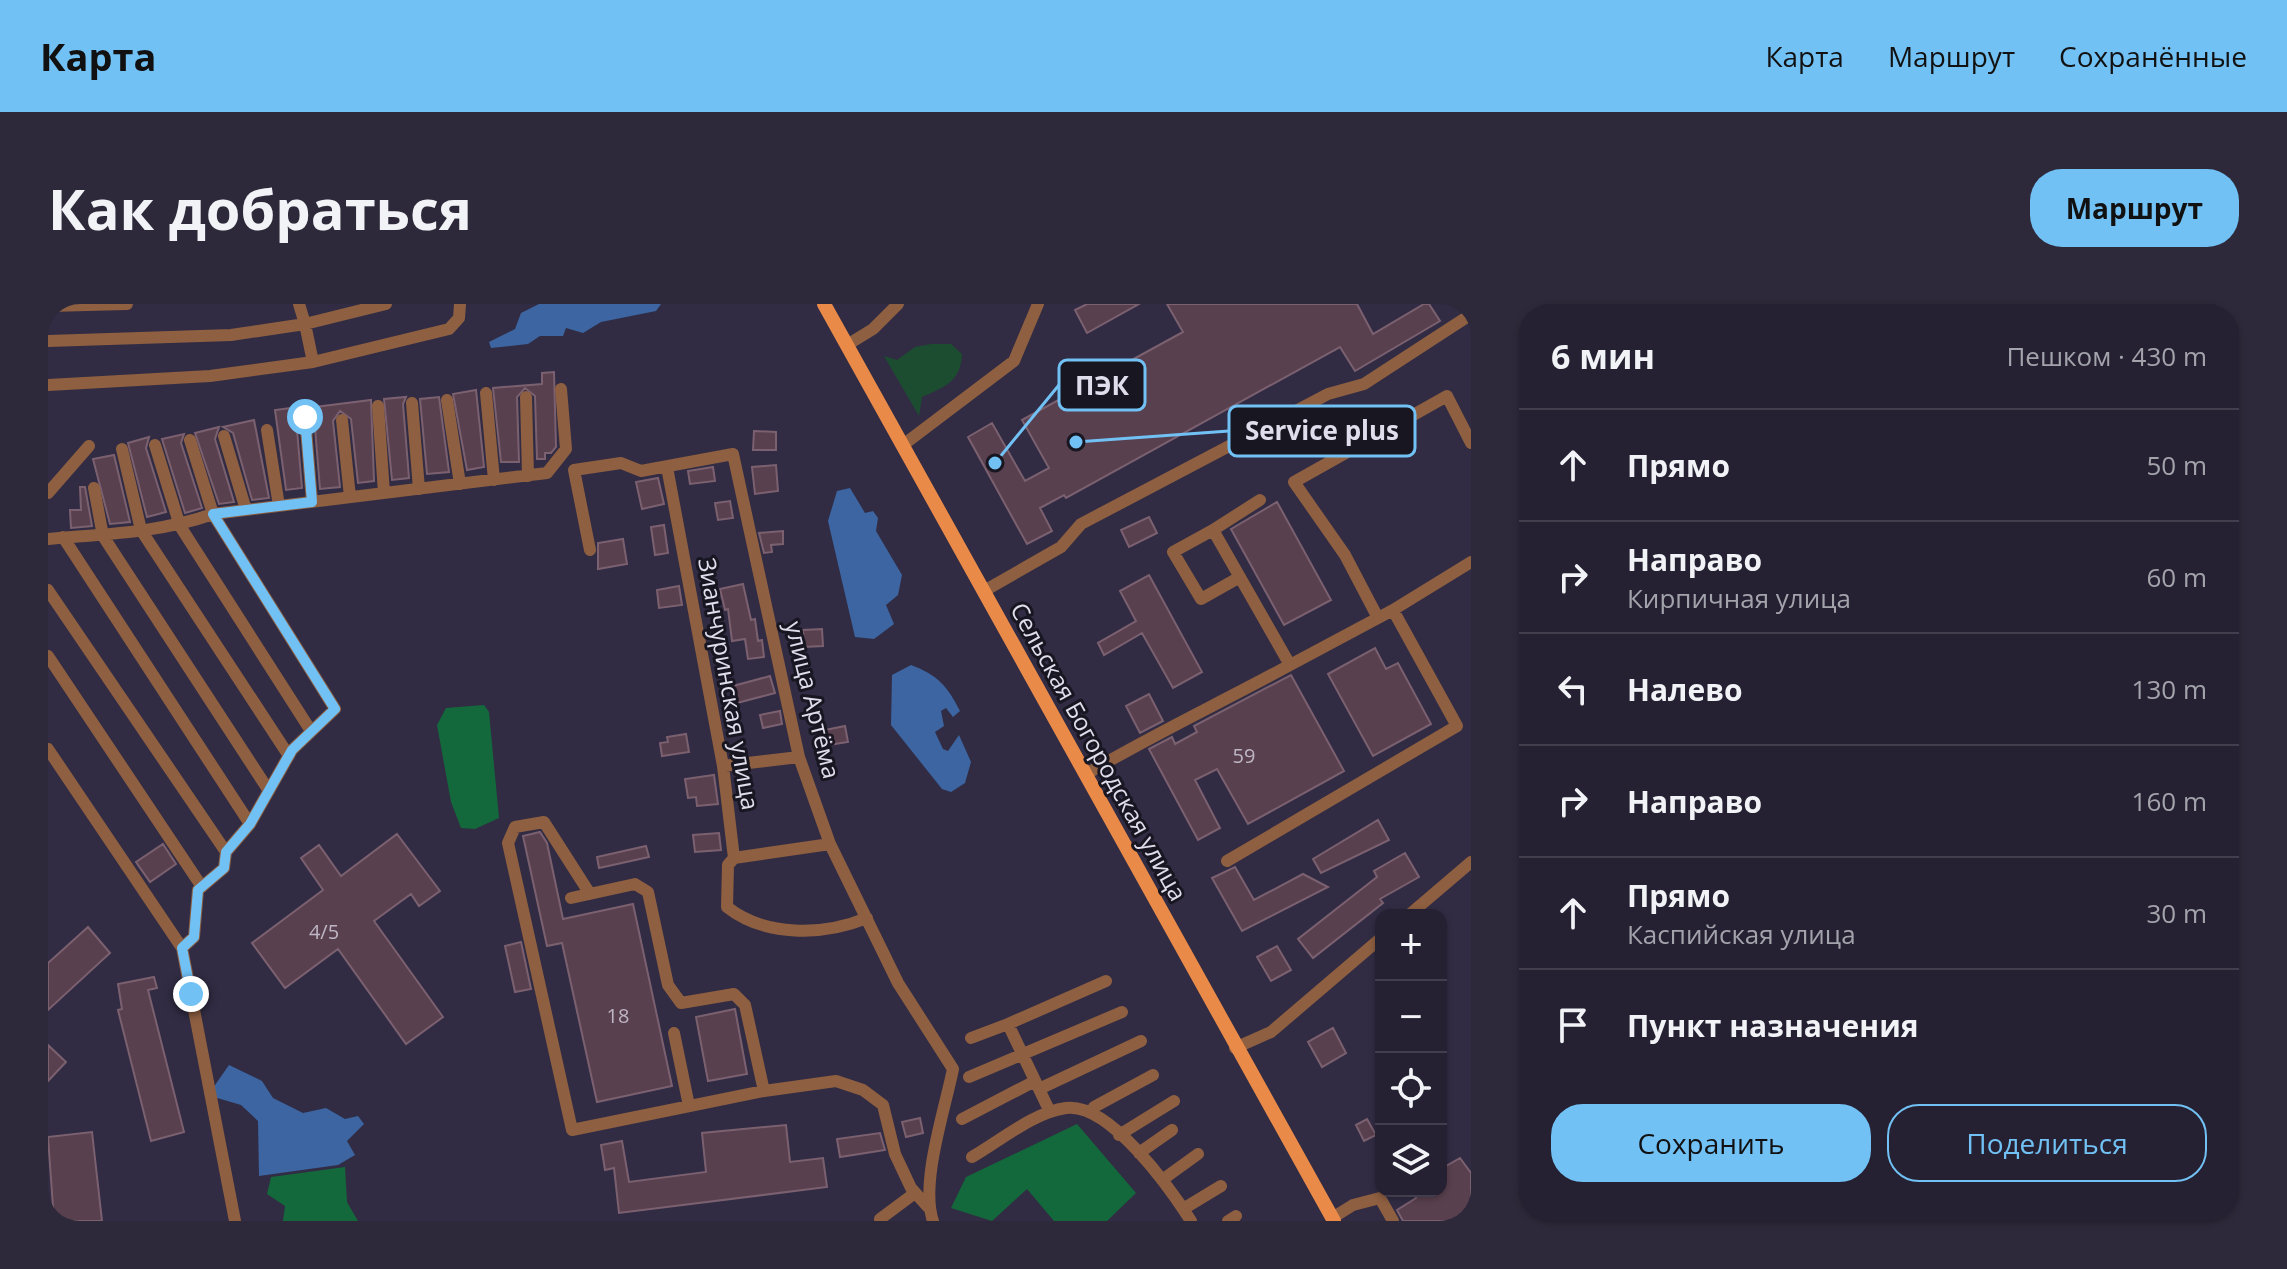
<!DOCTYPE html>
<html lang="ru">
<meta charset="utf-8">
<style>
:root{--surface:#252132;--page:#2d293a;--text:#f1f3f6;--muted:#a3a3ac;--line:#423e4d;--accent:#72c1f5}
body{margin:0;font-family:"Open Sans",sans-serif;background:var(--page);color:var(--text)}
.controls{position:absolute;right:24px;bottom:24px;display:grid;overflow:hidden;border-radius:16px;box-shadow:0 2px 6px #0004}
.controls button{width:72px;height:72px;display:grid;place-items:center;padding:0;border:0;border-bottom:2px solid var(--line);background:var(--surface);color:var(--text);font:40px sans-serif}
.stop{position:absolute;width:24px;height:24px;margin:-18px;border:6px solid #72c1f5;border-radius:50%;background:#fff}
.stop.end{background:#72c1f5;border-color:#fff;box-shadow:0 2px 8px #0008}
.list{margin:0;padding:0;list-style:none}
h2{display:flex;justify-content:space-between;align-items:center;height:104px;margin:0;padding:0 32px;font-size:34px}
h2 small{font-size:26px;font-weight:400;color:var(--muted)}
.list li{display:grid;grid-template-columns:52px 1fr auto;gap:24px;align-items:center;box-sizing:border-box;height:112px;padding:0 32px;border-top:2px solid var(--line)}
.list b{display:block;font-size:30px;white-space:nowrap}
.list p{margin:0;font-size:26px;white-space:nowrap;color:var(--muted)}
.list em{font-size:26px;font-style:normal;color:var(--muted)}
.actions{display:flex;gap:16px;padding:24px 32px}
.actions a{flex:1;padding:18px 0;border:2px solid var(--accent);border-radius:32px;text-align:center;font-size:28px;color:var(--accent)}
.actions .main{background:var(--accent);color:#111}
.icon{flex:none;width:44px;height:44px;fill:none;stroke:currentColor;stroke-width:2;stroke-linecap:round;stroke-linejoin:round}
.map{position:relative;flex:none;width:1423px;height:917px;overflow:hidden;border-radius:32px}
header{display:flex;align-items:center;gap:48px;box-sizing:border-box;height:112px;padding:0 40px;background:var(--accent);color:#111}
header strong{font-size:38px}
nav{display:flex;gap:44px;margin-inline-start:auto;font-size:28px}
.intro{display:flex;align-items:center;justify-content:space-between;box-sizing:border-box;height:192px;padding:0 48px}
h1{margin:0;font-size:56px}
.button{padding:20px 36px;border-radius:32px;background:var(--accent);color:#111;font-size:28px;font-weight:700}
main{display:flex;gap:48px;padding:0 48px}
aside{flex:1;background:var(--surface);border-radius:32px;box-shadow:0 2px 6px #0004}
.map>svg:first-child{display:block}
.green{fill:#1c4d30}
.forest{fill:#13693c}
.water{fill:#3c65a1}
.building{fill:#59404e;stroke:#7b6070;stroke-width:2}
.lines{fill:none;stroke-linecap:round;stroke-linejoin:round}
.minor{stroke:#8e5f41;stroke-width:12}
.major{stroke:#ea8a48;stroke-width:14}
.route{stroke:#72c1f5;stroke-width:10}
.labels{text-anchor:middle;stroke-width:6;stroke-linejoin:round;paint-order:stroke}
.number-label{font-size:20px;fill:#beb6c4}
.street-label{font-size:24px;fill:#e0ddec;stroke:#181621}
.leader{fill:none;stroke:#72c1f5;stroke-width:3}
.callout-dot{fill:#72c1f5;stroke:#181621;stroke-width:3}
.callout{fill:#181621;stroke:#72c1f5;stroke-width:3}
.callout-label{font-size:26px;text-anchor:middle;font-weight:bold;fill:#e0ddec}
</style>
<header>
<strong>Карта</strong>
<nav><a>Карта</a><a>Маршрут</a><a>Сохранённые</a></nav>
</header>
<div class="intro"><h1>Как добраться</h1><a class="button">Маршрут</a></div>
<main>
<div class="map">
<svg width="1423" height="917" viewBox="0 0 1423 917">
<rect width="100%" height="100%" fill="#312c43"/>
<!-- green -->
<path class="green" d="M883 40H903L914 50C913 78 896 83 874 93L871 112 836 52 849 56 867 43Z"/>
<!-- forest -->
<path class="forest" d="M436 401 441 408 451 514 427 525 413 524 403 498 389 421 398 404Z
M1029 820 1088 889 1059 917H1006L979 885 944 917 903 904 918 873Z
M297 863 299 898 310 917H235L237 902 219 890 223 873Z"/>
<!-- water -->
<path class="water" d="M491 0H613L608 7 553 18 535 29 518 24 515 32H492L480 40 443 44 441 38 467 25 473 9Z
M802 184 817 209 825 207 830 214 828 227 854 271 850 291 838 301 846 320 826 335 807 333 780 217 789 187Z
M863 361C890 371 900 383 912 407L905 413 898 404 893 407 896 422 887 428 895 445 900 447 911 431 923 458 917 479 903 488 894 485 843 421 844 371Z
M181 761 214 777 225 794 255 809 278 804 297 815 310 812 316 820 299 837 307 851 290 861 211 872 210 817 193 801 166 793 165 784Z"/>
<!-- building -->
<path class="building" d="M1039 0H1091L1039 29 1027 6Z
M1119 0H1309L1325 30 1376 0H1381L1392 17 1307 67 1292 43 1018 194 1016 191 992 204 1004 227 979 240 920 133 944 119 977 177 1001 164 974 116 1135 28Z
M506 68 508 143 503 149H497V155H489L487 92 477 84 469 93 471 158H453L445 84 494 80V69Z
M428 86 436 163 419 166 405 90Z
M358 93 355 100 361 174 344 176 336 95Z
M391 93 401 168 379 170 372 95Z
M323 96 326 177 310 179 303 115 292 107 285 117 292 183 272 185 266 112 259 104Z
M250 103 254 105 248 114 254 184 238 186 227 106Z
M206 116 221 194 204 196 185 129 175 123Z
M171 123 167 135 186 198 171 200 147 129Z
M706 127 728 128V146H705Z
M136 130 133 139 154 204 137 209 114 135Z
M101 133 98 144 118 208 99 213 80 139Z
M66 151 82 218 62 220 45 155Z
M728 161 730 187 707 190 704 163Z
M665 163 667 177 642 180 640 167Z
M610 174 616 200 594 205 588 178Z
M32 183H37L44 222 23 224 22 206H33Z
M682 197 685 214 670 216 667 199Z
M1229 198 1283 296 1236 321 1183 225Z
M1101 213 1109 229 1081 243 1073 226Z
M616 221 620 249 607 251 603 223Z
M735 227V240L723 241 724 248 716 249 711 229Z
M575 235 579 260 550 265V239Z
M1101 271 1154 368 1125 384 1094 329 1056 351 1050 339 1088 317 1072 287Z
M695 280 703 316 707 315 710 337 714 336 716 353 700 355 697 335 684 337 680 305 677 306 672 285Z
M631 282 634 301 611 304 609 286Z
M774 325 775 342 756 343 755 326Z
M1327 344 1338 365 1350 359 1383 420 1325 452 1280 370Z
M1243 371 1296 467 1200 520 1169 465 1147 476 1172 524 1150 536 1101 445 1124 433 1127 440 1149 428 1146 422Z
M722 372 727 389 689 399 685 382Z
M1101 390 1115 417 1092 429 1078 402Z
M732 407 734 420 715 424 712 411Z
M797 422 800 438 780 441 777 426Z
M638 430 641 448 614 452 612 439 620 438 619 433Z
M666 471 670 500 649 502 648 493 640 494 637 475Z
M1330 516 1341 536 1273 569 1265 555Z
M492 528 499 539 515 615 585 600 624 782 549 798 514 639 499 642 475 532Z
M671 529 673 546 647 548 645 531Z
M349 530 392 587 371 602 363 590 326 617 395 713 358 740 290 645 237 684 204 639 275 586 253 554 271 541 293 572Z
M115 540 128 560 102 578 88 558Z
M598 542 601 553 551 564 549 553Z
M1357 549 1371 573 1332 595 1335 599 1265 654 1250 635 1329 573 1326 567Z
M1187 563 1206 596 1255 570 1280 583 1194 627 1164 574Z
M40 623 62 649 0 706V659Z
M473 638 483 685 467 688 457 642Z
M1229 642 1243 666 1223 677 1209 653Z
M106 673 109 684 100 686 136 828 103 837 70 706 74 705 70 680Z
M687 705 699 770 660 777 648 713Z
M1285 724 1298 749 1274 763 1260 738Z
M0 741 18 758 0 777Z
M872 814 875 829 858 833 854 818Z
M1319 815 1328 831 1316 837 1308 821Z
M738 821 742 858 775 854 779 883 571 909 566 864 557 866 553 841 574 837 581 878 658 868 654 829Z
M44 828 54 917H6L0 833Z
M832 829 837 846 792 853 789 835Z
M1412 854 1423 869V917H1355L1349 906 1368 894 1365 887H1393V865Z"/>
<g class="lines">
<!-- minor -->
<path class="minor" d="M338 0 257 20 265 58 401 25 411 14 412 0
M0 2 79 0
M0 37 183 31 257 20 251 0
M799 41 825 25 850 0
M0 81 162 72 265 58
M438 89 446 176
M478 93 480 172
M399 96 412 180
M364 99 371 185
M330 102 336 189
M257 113 264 198
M294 116 302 193
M219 126 231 202
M176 132 198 206
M107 141 132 222 263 427
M855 141 966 57 990 0
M74 145 93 226 241 452
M619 163 675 462 686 554 680 561 679 603C717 633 775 632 819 614
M46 184 55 232 221 487
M0 189 41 142
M1165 226 1212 196
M15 233 202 520
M0 235C56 230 111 229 165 210L499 169 518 145 513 85
M542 246 526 166 573 159 593 167 685 150 751 453 782 540 850 679 905 765C897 805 872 879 885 917
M0 286 178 548
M936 287 1013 243 1033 220 1280 90 1316 80 1419 13 1423 0
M1345 306 1423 258
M1330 314 1297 251 1246 178 1399 92 1423 139
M0 352 154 583
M0 445 134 644 187 917
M675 462 751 453
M1040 469C1106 430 1174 398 1242 361L1165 226 1125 248 1153 295 1192 273
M686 554 782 540
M1179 557 1409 422 1345 306 1242 361
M542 590 496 518 467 523 460 539 524 826 716 787
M523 594 587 580 600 588 620 681 633 699 686 690 697 701 716 787 788 777 815 786 835 801 847 850 863 884 880 903
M1361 611 1423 558
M134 644 146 633 150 586 176 564 178 548 202 520 244 446 287 405 165 210 142 136
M626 729 641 802
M923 734 960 720
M1187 744 1223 728 1333 634
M921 773 1074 708
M991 785 1093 737
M1002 808 960 720 1058 677
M1044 808 1046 803 1105 771
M914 815 987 777
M1071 831 1126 797
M1091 849 1124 826
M924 853C952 837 986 808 1018 804 1061 798 1122 884 1143 917
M1114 876 1150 850
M1135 905 1173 882
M1284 914 1305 901 1332 894 1345 917
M832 915 867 889
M1180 917 1188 912"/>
<!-- major -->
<path class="major" d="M776 0 1286 917"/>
</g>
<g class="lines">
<!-- route -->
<path class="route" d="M143 690 134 644 146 633 150 586 176 564 178 548 202 520 244 446 287 405 165 210 264 198 257 113"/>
</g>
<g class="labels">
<!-- number labels -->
<g class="number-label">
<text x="1196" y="459">59</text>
<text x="276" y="635">4/5</text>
<text x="570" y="719">18</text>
</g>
<!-- street labels -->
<g class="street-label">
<text transform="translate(680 380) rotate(80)" y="8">Зианчуринская улица</text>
<text transform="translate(764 396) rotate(76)" y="8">улица Артёма</text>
<text transform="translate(1050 448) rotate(61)" y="8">Сельская Богородская улица</text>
</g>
</g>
<!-- callouts -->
<path class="leader" d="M947 159L1011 81M1028 138L1181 127"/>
<g class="callout-dot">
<circle cx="947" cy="159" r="8"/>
<circle cx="1028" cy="138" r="8"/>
</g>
<g class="callout">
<rect x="1011" y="56" width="86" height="50" rx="8"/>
<rect x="1181" y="102" width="186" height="50" rx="8"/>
</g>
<g class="callout-label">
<text x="1054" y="91">ПЭК</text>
<text x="1274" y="136">Service plus</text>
</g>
</svg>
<div class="controls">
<button>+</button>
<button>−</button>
<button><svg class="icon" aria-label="locate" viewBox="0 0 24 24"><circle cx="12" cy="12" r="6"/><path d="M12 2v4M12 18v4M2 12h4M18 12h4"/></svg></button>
<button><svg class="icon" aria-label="layers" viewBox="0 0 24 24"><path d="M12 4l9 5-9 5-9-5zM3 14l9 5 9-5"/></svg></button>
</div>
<div class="stop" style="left:257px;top:113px"></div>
<div class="stop end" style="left:143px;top:690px"></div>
</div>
<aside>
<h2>6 мин<small>Пешком · 430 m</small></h2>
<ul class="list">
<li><svg class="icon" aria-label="ahead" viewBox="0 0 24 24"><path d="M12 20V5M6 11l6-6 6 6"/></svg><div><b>Прямо</b></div><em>50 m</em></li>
<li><svg class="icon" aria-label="right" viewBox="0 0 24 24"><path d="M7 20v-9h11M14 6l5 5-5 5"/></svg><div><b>Направо</b><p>Кирпичная улица</p></div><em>60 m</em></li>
<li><svg class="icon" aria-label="left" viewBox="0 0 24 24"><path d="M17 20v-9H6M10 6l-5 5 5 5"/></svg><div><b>Налево</b></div><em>130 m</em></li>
<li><svg class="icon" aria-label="right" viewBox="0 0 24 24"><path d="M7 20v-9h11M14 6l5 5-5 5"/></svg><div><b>Направо</b></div><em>160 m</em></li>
<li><svg class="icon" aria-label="ahead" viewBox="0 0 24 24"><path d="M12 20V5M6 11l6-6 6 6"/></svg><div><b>Прямо</b><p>Каспийская улица</p></div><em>30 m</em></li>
<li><svg class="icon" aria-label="arrive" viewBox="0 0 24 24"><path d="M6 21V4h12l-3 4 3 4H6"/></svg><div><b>Пункт назначения</b></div></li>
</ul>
<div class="actions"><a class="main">Сохранить</a><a>Поделиться</a></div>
</aside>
</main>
